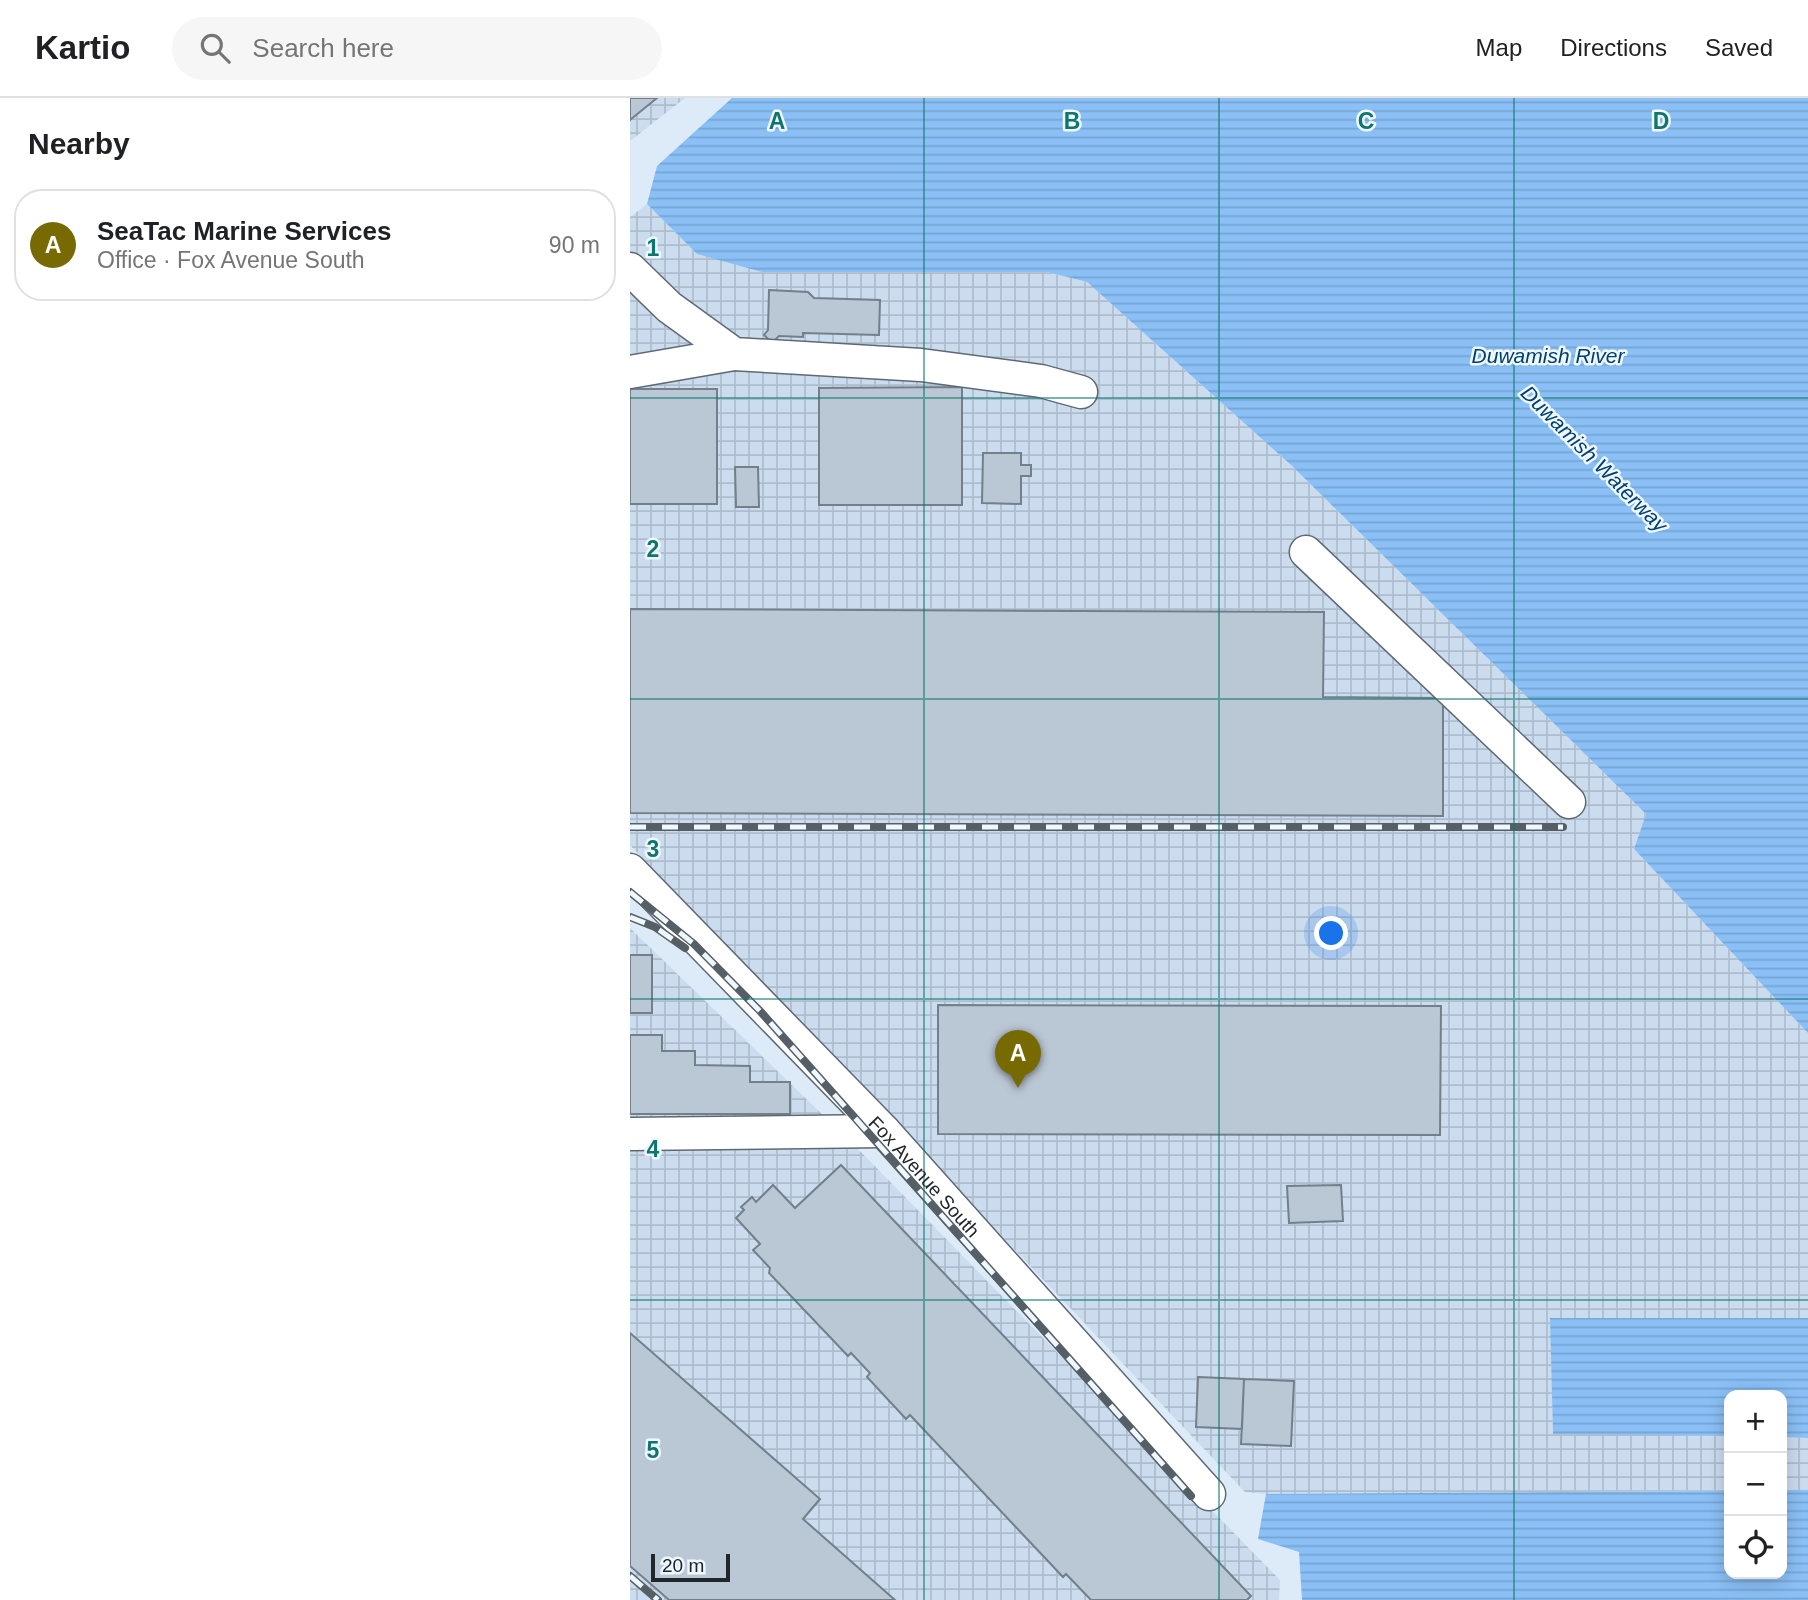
<!DOCTYPE html>
<meta charset="utf-8">
<style>
:root{--surface:#fff;--page:#f6f6f6;--text:#202124;--muted:#757577;--line:#e0e0e0;--accent:#786a02}
body{margin:0;font-family:Helvetica,sans-serif;background:var(--page);color:var(--text)}
.controls{position:absolute;right:21px;bottom:21px;display:grid;overflow:hidden;border-radius:14px;box-shadow:0 4px 18px #0003}
.controls button{width:63px;height:63px;display:grid;place-items:center;padding:0;border:0;border-bottom:2px solid var(--line);background:var(--surface);color:var(--text);font:35px sans-serif}
.scale{position:absolute;left:21px;bottom:18px;width:79px;box-sizing:border-box;padding-left:7px;border:4px solid #21262b;border-top:0;font-size:19px;line-height:24px;white-space:nowrap;color:#21262b;-webkit-text-stroke:5px #eff7ff;paint-order:stroke}
.you{position:absolute;left:702px;top:836px;width:24px;height:24px;margin:-18px;border:5px solid #fff;border-radius:50%;background:#1a73e8;box-shadow:0 0 0 10px #1a73e833}
.badge{display:grid;place-items:center;width:46px;height:46px;border-radius:50%;background:var(--accent);color:#fff;font-size:23px;font-weight:700}
.pin{position:absolute;translate:-50% -58px;filter:drop-shadow(0 2px 4px #0008)}
.pin::after{content:'';position:absolute;top:37px;width:24px;height:21px;background:inherit;clip-path:polygon(0 0,100% 0,50% 100%)}
.list{margin:0;padding:0;list-style:none}
h2{display:flex;justify-content:space-between;align-items:center;height:91px;margin:0;padding:0 28px;font-size:30px}
h2 small{font-size:23px;font-weight:400;color:var(--muted)}
.list li{display:grid;grid-template-columns:46px 1fr auto;gap:21px;align-items:center;box-sizing:border-box;height:112px;margin:0 14px 14px;padding:0 14px;border:2px solid var(--line);border-radius:28px}
.list b{display:block;font-size:26px;white-space:nowrap}
.list p{margin:0;font-size:23px;white-space:nowrap;color:var(--muted)}
.list em{font-size:23px;font-style:normal;color:var(--muted)}
.icon{flex:none;width:38px;height:38px;fill:none;stroke:currentColor;stroke-width:2;stroke-linecap:round;stroke-linejoin:round}
.map{position:relative;flex:none;width:1178px;height:1502px;overflow:hidden}
header{display:flex;align-items:center;gap:42px;box-sizing:border-box;height:98px;padding:0 35px;background:var(--surface);border-bottom:2px solid var(--line)}
header strong{font-size:33px}
nav{display:flex;gap:38px;margin-inline-start:auto;font-size:24px}
.search{width:490px;height:63px;background:var(--page);display:flex;align-items:center;gap:18px;box-sizing:border-box;padding:0 24px;border-radius:38px;color:var(--muted);font-size:26px}
main{display:flex}
aside{flex:1;background:var(--surface)}
.map>svg:first-child{display:block}
.industrial{fill:url(#industrial-grid)}
.water{fill:url(#water-rules)}
.building{fill:#bac7d4;stroke:#737f8b;stroke-width:2}
.lines{fill:none;stroke-linecap:round;stroke-linejoin:round}
.minor-casing{stroke:#5e6974;stroke-width:35}
.minor{stroke:#fff;stroke-width:32}
.rail-casing{stroke:#575f66;stroke-width:8}
.rail{stroke:#eff7ff;stroke-width:5;stroke-dasharray:16;stroke-linecap:butt}
.grid{fill:none;stroke:#0f766e;stroke-width:2;stroke-opacity:0.55}
.labels{text-anchor:middle;stroke-width:5;stroke-linejoin:round;paint-order:stroke}
.street-label{font-size:19px;fill:#21262b;stroke:#eff7ff}
.water-label{font-size:21px;font-style:italic;fill:#014071;stroke:#eff7ff}
.grid-label{font-size:23px;text-anchor:middle;font-weight:bold;fill:#0f766e;stroke:#eff7ff;stroke-width:5;stroke-linejoin:round;paint-order:stroke}
</style>
<header>
<strong>Kartio</strong>
<div class="search"><svg class="icon" aria-label="search" viewBox="0 0 24 24"><circle cx="10" cy="10" r="6"/><path d="M15 15l6 6"/></svg>Search here</div>
<nav><a>Map</a><a>Directions</a><a>Saved</a></nav>
</header>
<main>
<aside>
<h2>Nearby<small></small></h2>
<ul class="list">
<li><span class="badge">A</span><div><b>SeaTac Marine Services</b><p>Office · Fox Avenue South</p></div><em>90 m</em></li>
</ul>
</aside>
<div class="map">
<svg width="1178" height="1502" viewBox="0 0 1178 1502">
<defs>
<pattern id="industrial-grid" width="8" height="8" patternUnits="userSpaceOnUse" patternTransform="scale(1.75)"><rect width="8" height="8" fill="#cbdcef"/><path d="M0 4h8M4 0v8" fill="none" stroke="#aebdcd"/></pattern>
<pattern id="water-rules" width="6" height="5" patternUnits="userSpaceOnUse" patternTransform="scale(1.75)"><rect width="6" height="5" fill="#8ac0f6"/><path d="M0 2.5h6" fill="none" stroke="#77a5d3"/></pattern>
</defs>
<rect width="100%" height="100%" fill="#ddeaf8"/>
<!-- industrial -->
<path class="industrial" d="M0 0H55L0 43Z
M17 106 67 156 417 174 457 184 661 367 1016 716 1004 751 1178 935V1220H921L923 1335 1099 1338V1393L636 1396 615 1394 0 747V119Z
M0 830 229 1052 650 1482 649 1502H0Z
M1152 1339 1178 1340V1392H1152Z"/>
<!-- water -->
<path class="water" d="M102 0H1178V935L1004 751 1016 716 661 367 457 184 417 174H132L67 156 17 106 27 68Z
M920 1220H1178V1340L1152 1339V1297H1099V1338L923 1336Z
M1152 1392H1178V1502H672L669 1454 628 1441 636 1396 1099 1393V1476H1152Z"/>
<!-- building -->
<path class="building" d="M0 0H27L0 22Z
M139 192 178 194 184 200 250 202 249 237 173 235V239L149 238 142 245 134 237 138 232Z
M332 289V407H189V290Z
M0 291H87V406H0Z
M353 355H391V367H401V378H391V406L352 405Z
M105 369H128L129 409H106Z
M0 511 694 514 693 599 813 600V718L0 715Z
M0 857H22V915H0Z
M308 907 811 908 810 1037 308 1036Z
M0 937H32V953H65V967L120 968V984H160V1016H0Z
M211 1067 621 1498 617 1502H461L436 1476 433 1479 280 1317 276 1321 237 1279 240 1275 221 1255 218 1258 139 1175 140 1170 123 1152 130 1146 106 1120 114 1112 111 1109 122 1099 126 1104 143 1087 165 1110Z
M711 1087 713 1123 659 1125 657 1088Z
M0 1235 190 1401 173 1421 265 1502H39L0 1468Z
M568 1279 614 1281 612 1331 566 1329Z
M614 1281 664 1283 661 1348 611 1346Z"/>
<g class="lines">
<!-- minor casing -->
<g class="minor-casing">
<g id="minor">
<path d="M0 171 39 209 104 256 291 267 411 283 451 294"/>
<path d="M0 274 104 256"/>
<path d="M676 454 939 704"/>
<path id="s1" d="M0 772 254 1033 579 1396"/>
<path d="M0 1036 254 1033"/>
</g>
</g>
<!-- minor -->
<use href="#minor" class="minor"/>
<!-- rail casing -->
<g class="rail-casing">
<path id="rail" d="M0 729H933
M0 794 64 846 130 913 561 1398
M0 819 25 829 55 850
M0 1478 28 1502"/>
</g>
<!-- rail -->
<use href="#rail" class="rail"/>
</g>
<!-- grid -->
<path class="grid" d="M294 0V1502M589 0V1502M884 0V1502M0 300H1178M0 601H1178M0 901H1178M0 1202H1178"/>
<g class="labels">
<!-- street labels -->
<g class="street-label">
<text dy="7" stroke="none"><textPath href="#s1" startOffset="425">Fox Avenue South</textPath></text>
</g>
<!-- water labels -->
<g class="water-label">
<text x="918" y="265">Duwamish River</text>
<text transform="translate(964 361) rotate(45)" y="7">Duwamish Waterway</text>
</g>
</g>
<g class="grid-label">
<text x="147" y="31">A</text>
<text x="442" y="31">B</text>
<text x="736" y="31">C</text>
<text x="1031" y="31">D</text>
<text x="23" y="158">1</text>
<text x="23" y="459">2</text>
<text x="23" y="759">3</text>
<text x="23" y="1059">4</text>
<text x="23" y="1360">5</text>
</g>
</svg>
<div class="controls">
<button>+</button>
<button>−</button>
<button><svg class="icon" aria-label="locate" viewBox="0 0 24 24"><circle cx="12" cy="12" r="6"/><path d="M12 2v4M12 18v4M2 12h4M18 12h4"/></svg></button>
</div>
<div class="scale">20 m</div>
<div class="you"></div>
<div class="pin badge" style="left:388px;top:990px">A</div>
</div>
</main>
